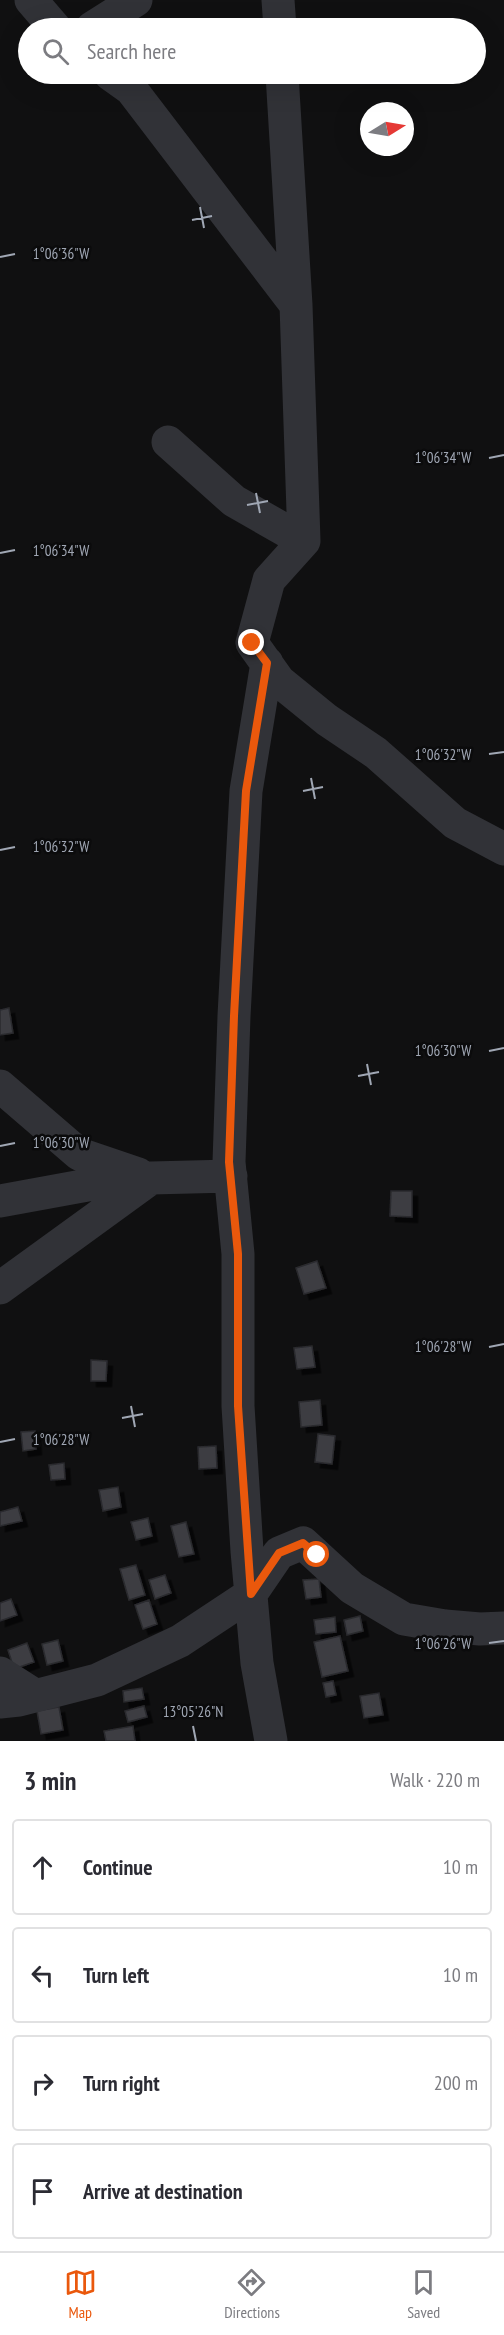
<!DOCTYPE html>
<meta charset="utf-8">
<style>
:root{--surface:#fff;--page:#f7f7f7;--text:#2b2b33;--muted:#7c7c81;--line:#e1e1e2;--accent:#ea580c}
body{margin:0;font-family:"PT Sans Narrow",sans-serif;background:var(--page);color:var(--text)}
.compass{position:absolute;left:360px;top:102px;width:54px;height:54px;border-radius:50%;background:var(--surface);box-shadow:0 6px 24px #0002;rotate:79deg}
.stop{position:absolute;width:18px;height:18px;margin:-14px;border:4px solid #ea580c;border-radius:50%;background:#fff}
.stop.end{background:#ea580c;border-color:#fff;box-shadow:0 2px 6px #0008}
.list{margin:0;padding:0;list-style:none}
h2{display:flex;justify-content:space-between;align-items:center;height:78px;margin:0;padding:0 24px;font-size:26px}
h2 small{font-size:20px;font-weight:400;color:var(--muted)}
.list li{display:grid;grid-template-columns:39px 1fr auto;gap:18px;align-items:center;box-sizing:border-box;height:96px;margin:0 12px 12px;padding:0 12px;border:2px solid var(--line);border-radius:6px}
.list b{display:block;font-size:22px;white-space:nowrap}
.list em{font-size:20px;font-style:normal;color:var(--muted)}
.icon{flex:none;width:33px;height:33px;fill:none;stroke:currentColor;stroke-width:2;stroke-linecap:round;stroke-linejoin:round}
.map{position:relative;flex:none;width:504px;height:1741px;overflow:hidden}
.search{position:absolute;background:var(--surface);box-shadow:0 6px 24px #0002;left:18px;right:18px;top:18px;height:66px;display:flex;align-items:center;gap:15px;box-sizing:border-box;padding:0 21px;border-radius:33px;color:var(--muted);font-size:22px}
.sheet{height:510px;background:var(--surface)}
nav{display:flex;justify-content:space-around;align-items:center;box-sizing:border-box;height:84px;border-top:2px solid var(--line);background:var(--surface);font-size:16px;color:var(--muted)}
nav a{display:grid;justify-items:center;gap:3px}
nav .on{color:var(--accent)}
.map>svg:first-child{display:block}
.building{fill:#3c3d42;stroke:#2a2a2e;stroke-width:1.5;filter:url(#shadow)}
.lines{fill:none;stroke-linecap:round;stroke-linejoin:round}
.minor{stroke:#313237;stroke-width:33}
.route{stroke:#ea580c;stroke-width:8}
.ticks{fill:none;stroke:#a0a7b4;stroke-width:2}
.ticks-label{font-size:15px;text-anchor:middle;fill:#a0a7b4;stroke:#0b0b0c;stroke-width:5;stroke-linejoin:round;paint-order:stroke}
</style>
<div class="map">
<svg width="504" height="1741" viewBox="0 0 504 1741">
<defs>
<filter id="shadow"><feDropShadow dx="5.5" dy="5.5" stdDeviation="0" flood-color="#0009"/></filter>
</defs>
<rect width="100%" height="100%" fill="#101011"/>
<!-- building -->
<path class="building" d="M9 1008 13 1033 0 1035V1010Z
M391 1191H412V1217L390 1216Z
M317 1261 326 1288 304 1294 296 1268Z
M312 1346 315 1367 297 1369 294 1348Z
M91 1360 107 1361 106 1381H91Z
M320 1400 322 1425 301 1427 299 1402Z
M35 1431 36 1449 23 1451 21 1432Z
M318 1434 335 1436 332 1464 315 1462Z
M216 1446 217 1468 199 1469 198 1447Z
M64 1463 65 1479 51 1480 49 1465Z
M118 1487 121 1507 103 1511 99 1490Z
M18 1507 22 1521 0 1526V1512Z
M148 1518 152 1536 136 1540 131 1522Z
M186 1522 194 1554 179 1557 171 1526Z
M136 1565 145 1595 129 1600 120 1569Z
M165 1575 171 1593 155 1599 149 1580Z
M319 1579 321 1597 306 1599 303 1580Z
M11 1599 17 1615 0 1621V1603Z
M149 1600 157 1624 143 1629 135 1605Z
M360 1616 363 1631 347 1635 344 1620Z
M335 1617 336 1632 316 1634 314 1620Z
M340 1636 348 1671 322 1677 314 1642Z
M58 1640 63 1661 47 1665 42 1644Z
M27 1643 34 1662 14 1669 8 1650Z
M333 1681 336 1695 326 1697 323 1683Z
M142 1688 144 1699 124 1702 123 1691Z
M379 1693 383 1715 364 1718 360 1696Z
M144 1706 147 1717 128 1722 125 1711Z
M59 1707 63 1730 41 1734 37 1711Z
M133 1726 135 1741H106L104 1731Z"/>
<g class="lines">
<!-- minor -->
<path class="minor" d="M31 0 55 28
M278 0 280 28
M92 28 136 0
M110 74 131 89 296 305
M282 74 296 305 304 541
M168 442 234 501 304 541 269 580 252 643 279 681 327 720 376 753 455 823 504 849
M267 663 246 791 234 1016 229 1162 238 1254V1406L247 1551 257 1663 271 1741
M0 1086 79 1154 138 1174
M0 1201 93 1184 151 1178 231 1176
M0 1288 150 1179
M0 1673 36 1696
M0 1702 19 1700 97 1680 180 1641 251 1594 279 1553 303 1543 352 1588 404 1619 445 1626 480 1629 504 1628"/>
</g>
<g class="lines">
<!-- route -->
<path class="route" d="M252 643 267 663 246 791 234 1016 229 1162 238 1254V1406L251 1594 279 1553 303 1543 317 1555"/>
</g>
<!-- ticks -->
<path class="ticks" d="M200 207 204 228M192 220 212 216M0 257 15 254M489 458 504 455M256 493 260 513M247 505 268 501M0 553 15 550M489 754 504 752M311 778 315 799M303 791 323 787M0 850 15 847M489 1051 504 1048M367 1064 371 1085M358 1076 379 1072M0 1146 15 1143M489 1347 504 1344M131 1406 135 1427M122 1418 143 1414M0 1442 15 1439M489 1643 504 1641M193 1726 196 1741"/>
<g class="ticks-label">
<text x="61" y="259">1°06'36"W</text>
<text x="443" y="463">1°06'34"W</text>
<text x="61" y="556">1°06'34"W</text>
<text x="443" y="760">1°06'32"W</text>
<text x="61" y="852">1°06'32"W</text>
<text x="443" y="1056">1°06'30"W</text>
<text x="61" y="1148">1°06'30"W</text>
<text x="443" y="1352">1°06'28"W</text>
<text x="61" y="1445">1°06'28"W</text>
<text x="443" y="1649">1°06'26"W</text>
<text x="193" y="1717">13°05'26"N</text>
</g>
</svg>
<svg class="compass" viewBox="-18 -18 36 36"><path d="M0-13l5 13h-10z" fill="#e53935"/><path d="M0 13l5-13h-10z" fill="#7c7c81"/></svg>
<div class="stop" style="left:317px;top:1555px"></div>
<div class="stop end" style="left:252px;top:643px"></div>
<div class="search"><svg class="icon" aria-label="search" viewBox="0 0 24 24"><circle cx="10" cy="10" r="6"/><path d="M15 15l6 6"/></svg>Search here</div>
</div>
<section class="sheet">
<h2>3 min<small>Walk · 220 m</small></h2>
<ul class="list">
<li><svg class="icon" aria-label="ahead" viewBox="0 0 24 24"><path d="M12 20V5M6 11l6-6 6 6"/></svg><div><b>Continue</b></div><em>10 m</em></li>
<li><svg class="icon" aria-label="left" viewBox="0 0 24 24"><path d="M17 20v-9H6M10 6l-5 5 5 5"/></svg><div><b>Turn left</b></div><em>10 m</em></li>
<li><svg class="icon" aria-label="right" viewBox="0 0 24 24"><path d="M7 20v-9h11M14 6l5 5-5 5"/></svg><div><b>Turn right</b></div><em>200 m</em></li>
<li><svg class="icon" aria-label="arrive" viewBox="0 0 24 24"><path d="M6 21V4h12l-3 4 3 4H6"/></svg><div><b>Arrive at destination</b></div></li>
</ul>
</section>
<nav>
<a class="on"><svg class="icon" aria-label="map" viewBox="0 0 24 24"><path d="M3 6l6-2 6 2 6-2v14l-6 2-6-2-6 2zM9 4v14M15 6v14"/></svg>Map</a>
<a><svg class="icon" aria-label="directions" viewBox="0 0 24 24"><path d="M12 3l9 9-9 9-9-9zM9 14v-3h6M13 9l2 2-2 2"/></svg>Directions</a>
<a><svg class="icon" aria-label="saved" viewBox="0 0 24 24"><path d="M7 4h10v16l-5-4-5 4z"/></svg>Saved</a>
</nav>
